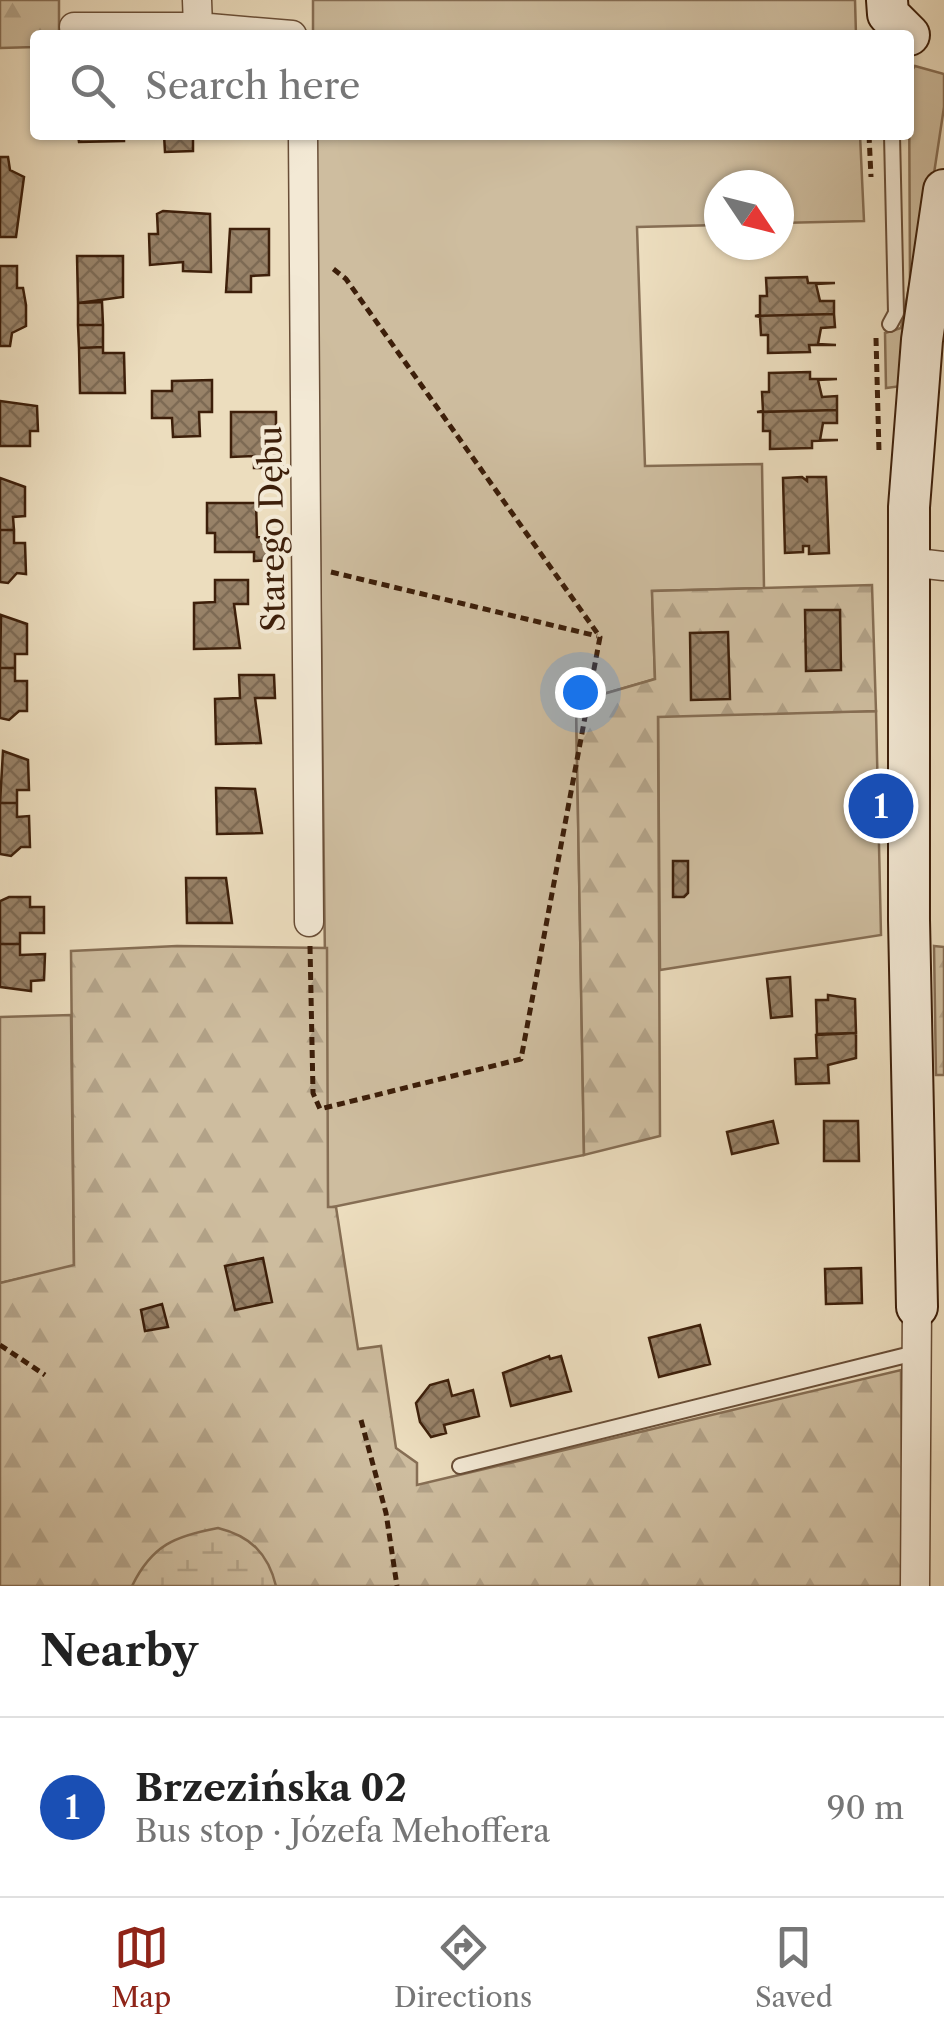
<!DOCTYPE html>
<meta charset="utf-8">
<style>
:root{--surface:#fff;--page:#f6f6f6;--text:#222;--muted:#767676;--line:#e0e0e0;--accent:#8f2418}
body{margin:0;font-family:"Libre Caslon Text",serif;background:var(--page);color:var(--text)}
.compass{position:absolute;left:704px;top:170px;width:90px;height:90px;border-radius:50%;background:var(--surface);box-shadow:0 2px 8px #0004;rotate:125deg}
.you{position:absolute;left:580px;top:692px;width:35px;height:35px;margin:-25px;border:8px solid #fff;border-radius:50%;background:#1a73e8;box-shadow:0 0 0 15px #1a73e833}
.badge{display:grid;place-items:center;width:65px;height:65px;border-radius:50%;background:var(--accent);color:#fff;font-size:32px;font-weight:700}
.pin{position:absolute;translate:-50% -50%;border:5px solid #fff;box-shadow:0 2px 10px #0006}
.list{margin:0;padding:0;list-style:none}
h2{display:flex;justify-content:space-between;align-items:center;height:130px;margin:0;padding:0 40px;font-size:42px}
h2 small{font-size:32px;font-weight:400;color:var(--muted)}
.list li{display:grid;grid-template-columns:65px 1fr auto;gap:30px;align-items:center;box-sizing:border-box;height:180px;padding:0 40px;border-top:2px solid var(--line)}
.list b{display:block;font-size:38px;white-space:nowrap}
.list p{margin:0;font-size:32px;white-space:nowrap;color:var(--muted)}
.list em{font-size:32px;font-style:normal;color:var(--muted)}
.icon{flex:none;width:55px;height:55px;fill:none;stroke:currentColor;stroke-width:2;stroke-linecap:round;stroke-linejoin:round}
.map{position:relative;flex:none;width:944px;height:1586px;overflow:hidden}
.search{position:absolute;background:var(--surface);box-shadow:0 2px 8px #0004;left:30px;right:30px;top:30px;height:110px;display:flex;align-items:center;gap:25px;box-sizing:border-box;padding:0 35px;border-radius:10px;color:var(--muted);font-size:38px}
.sheet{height:310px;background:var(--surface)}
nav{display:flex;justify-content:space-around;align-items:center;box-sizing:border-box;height:140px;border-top:2px solid var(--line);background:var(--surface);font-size:28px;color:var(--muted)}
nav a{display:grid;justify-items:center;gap:5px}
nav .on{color:var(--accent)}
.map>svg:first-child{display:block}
.green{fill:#cebd9f;stroke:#866e54;stroke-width:2.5}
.forest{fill:url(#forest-firs);stroke:#866e54;stroke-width:2.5}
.wetland{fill:url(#wetland-marsh);stroke:#866e54;stroke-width:2.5}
.building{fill:url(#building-cross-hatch);stroke:#3d1f0a;stroke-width:2.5}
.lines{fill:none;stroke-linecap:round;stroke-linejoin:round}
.lane-casing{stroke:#694e37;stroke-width:18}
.street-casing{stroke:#694e37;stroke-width:31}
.secondary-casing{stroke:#3d1f0a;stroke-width:44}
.path{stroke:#3d1f0a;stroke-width:5;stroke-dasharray:8 5;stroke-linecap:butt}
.lane{stroke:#f3e9d5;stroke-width:14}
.street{stroke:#f3e9d5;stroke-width:28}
.secondary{stroke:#f3e9d5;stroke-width:40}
.labels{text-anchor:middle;stroke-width:8;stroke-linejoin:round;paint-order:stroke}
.street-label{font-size:32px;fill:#3d1f0a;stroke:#f3e9d5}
</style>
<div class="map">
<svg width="944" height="1586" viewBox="0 0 944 1586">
<defs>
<pattern id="forest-firs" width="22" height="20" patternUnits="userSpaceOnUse" patternTransform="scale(2.5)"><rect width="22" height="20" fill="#cebd9f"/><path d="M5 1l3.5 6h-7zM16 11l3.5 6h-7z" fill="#b2a288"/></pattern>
<pattern id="wetland-marsh" width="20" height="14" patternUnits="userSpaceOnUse" patternTransform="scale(2.5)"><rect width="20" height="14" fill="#cebd9f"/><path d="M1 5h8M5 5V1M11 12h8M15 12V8" fill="none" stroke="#b2a288"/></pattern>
<pattern id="building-cross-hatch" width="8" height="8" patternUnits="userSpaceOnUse" patternTransform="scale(2.5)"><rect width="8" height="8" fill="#988268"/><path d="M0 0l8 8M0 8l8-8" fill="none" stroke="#7d6a54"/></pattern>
</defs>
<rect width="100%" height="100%" fill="#ecddbe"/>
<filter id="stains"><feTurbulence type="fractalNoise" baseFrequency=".002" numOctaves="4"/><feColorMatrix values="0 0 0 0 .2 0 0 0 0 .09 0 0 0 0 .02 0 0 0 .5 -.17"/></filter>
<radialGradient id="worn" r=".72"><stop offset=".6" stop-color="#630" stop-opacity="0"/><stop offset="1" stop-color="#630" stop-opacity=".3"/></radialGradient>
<!-- green -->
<path class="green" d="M313 0H855L856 35H313Z
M915 66 944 74V107L902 386 886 388 885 333 901 328 910 282 909 74Z
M315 135H860L864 221 779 223V185H719V225L637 227 645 466 762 464 764 588 652 591 655 679 576 702 584 1155 328 1208Z
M876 711 881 935 660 970 658 716Z
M71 1015 74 1266 0 1283V1017Z"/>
<!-- forest -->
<path class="forest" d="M0 0H59V35H35V47L0 48Z
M872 585 876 711 658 717 660 1136 584 1155 576 702 655 679 652 591Z
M177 946 327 948 328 1207H336L358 1349 381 1346 396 1448 417 1463V1485L901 1370 903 1586H0V1283L74 1265 71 951Z
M934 946 944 947V1075H936Z"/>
<!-- wetland -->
<path class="wetland" d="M218 1528C250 1536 268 1553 276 1586H132C152 1545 175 1536 218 1528Z"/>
<!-- building -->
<path class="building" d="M78 135H124V141L79 142Z
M152 135H193V151L165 152 164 135Z
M0 157H8L10 170 24 177 16 237H0Z
M163 211 210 214 211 272 183 271V262L150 265 149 234H158L157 214Z
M230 229H269V275L251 276V292H226Z
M77 256H123V297L78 303Z
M0 266H17V288H23L26 305V326L12 333 10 346H0Z
M807 277 808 283H835L816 284 820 301H834V314L755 316 760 315V296H767L766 278Z
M102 302 103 325H78V303Z
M834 314 835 327 821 328 818 344 836 345H809L810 352 768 353V335H761L760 317 755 316Z
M78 325H103V347L79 348Z
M103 347V353H124L125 393H80L79 348Z
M810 372V379H837L818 380 822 397 837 396V410L757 412 763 411 762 392H769V373Z
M212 380V412H199L200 436 173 437 172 418H152V391H172V381Z
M0 401 37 406 38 431H30V446H0Z
M837 410V423H823L820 440H838L812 441V448L770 449V431H763V412H757Z
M231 412H276V455H282L283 468H254V456L231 457Z
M802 477 807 481V477H826L829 553 809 554V546H803V552L785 553 783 478Z
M0 478 25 487V516L13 517 14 530H0Z
M207 503H256L257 537 277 538V560L254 561V552H215V533H207Z
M0 530H14V543H25L26 574 17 573 8 583 0 582Z
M215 580H248V604H234L240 648 194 649V603L215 602Z
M805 610H840L841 670 806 671Z
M1 615 27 624V654H15V668H0Z
M728 632 730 699 691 700 690 633Z
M0 668H15V681H27V711H19L9 720 0 718Z
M239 675H274L275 698H255L261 743 216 744 215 699 240 698Z
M3 751 28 760 29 790H17V803H0Z
M216 788 255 789 262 833 217 834Z
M0 803H17V817L29 816 30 847H21L11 856 0 854Z
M673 861H688V893L684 897H673Z
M186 878H226L232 923H187Z
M9 897H30V907H44V933H20V944H0V901Z
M0 944H20V955L45 954 44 980 31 981V991L0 987Z
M790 977 792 1016 771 1018 767 979Z
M828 995 855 999 856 1033 817 1034 816 1000H828Z
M856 1033V1058L828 1065 829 1083 796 1084 795 1059 817 1058 816 1035Z
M773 1121 778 1143 732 1154 727 1132Z
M824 1121H858L859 1161H824Z
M263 1258 272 1302 235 1310 225 1266Z
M861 1268 862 1303 826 1304 825 1269Z
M162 1304 168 1327 145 1331 141 1310Z
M700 1325 710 1364 659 1377 649 1338Z
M549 1356 550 1359 561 1356 571 1391 511 1406 503 1373Z
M448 1380 452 1396 473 1390 479 1416 444 1425 446 1433 431 1437 420 1422 416 1403 430 1385Z"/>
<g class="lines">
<!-- lane casing -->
<g class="lane-casing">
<path id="lane" d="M890 324 896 313 892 135
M460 1466 915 1353"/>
</g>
<!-- street casing -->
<g class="street-casing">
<path id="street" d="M197 0 198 27 292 35
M74 27H198
M303 135 309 922
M908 562 944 566
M915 1586 917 1307"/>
</g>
<!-- secondary casing -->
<g class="secondary-casing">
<path id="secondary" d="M887 0 888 14 909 35
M917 1307 909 920V507L922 340 944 190"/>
</g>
<!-- path -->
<path class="path" d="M869 135 871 177
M876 338 879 452
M331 572 597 636
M310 946 313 1093 320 1109 521 1059 600 637 346 279 331 267
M0 1345 45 1375
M361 1420 386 1513 397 1586"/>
<!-- lane -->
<use href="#lane" class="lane"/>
<!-- street -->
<use href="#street" class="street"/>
<!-- secondary -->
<use href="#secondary" class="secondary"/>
</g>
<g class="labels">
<!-- street labels -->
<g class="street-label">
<text transform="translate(272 529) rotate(-91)" y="11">Starego Dębu</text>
</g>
</g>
<rect width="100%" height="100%" filter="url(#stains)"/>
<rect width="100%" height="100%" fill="url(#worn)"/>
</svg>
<svg class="compass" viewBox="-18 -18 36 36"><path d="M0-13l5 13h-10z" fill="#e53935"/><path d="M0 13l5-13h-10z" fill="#767676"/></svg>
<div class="you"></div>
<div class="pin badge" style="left:881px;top:806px;background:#1a4fb4">1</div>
<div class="search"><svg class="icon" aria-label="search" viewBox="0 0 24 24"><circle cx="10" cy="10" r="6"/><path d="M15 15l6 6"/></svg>Search here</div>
</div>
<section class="sheet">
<h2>Nearby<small></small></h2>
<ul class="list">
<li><span class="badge" style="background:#1a4fb4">1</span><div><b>Brzezińska 02</b><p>Bus stop · Józefa Mehoffera</p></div><em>90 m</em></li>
</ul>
</section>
<nav>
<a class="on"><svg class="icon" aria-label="map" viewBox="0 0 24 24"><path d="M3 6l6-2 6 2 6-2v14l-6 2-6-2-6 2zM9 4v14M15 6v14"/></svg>Map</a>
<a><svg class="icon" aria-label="directions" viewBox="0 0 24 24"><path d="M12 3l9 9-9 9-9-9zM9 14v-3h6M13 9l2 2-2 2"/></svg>Directions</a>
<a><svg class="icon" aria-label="saved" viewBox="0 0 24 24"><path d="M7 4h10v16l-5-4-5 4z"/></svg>Saved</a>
</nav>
